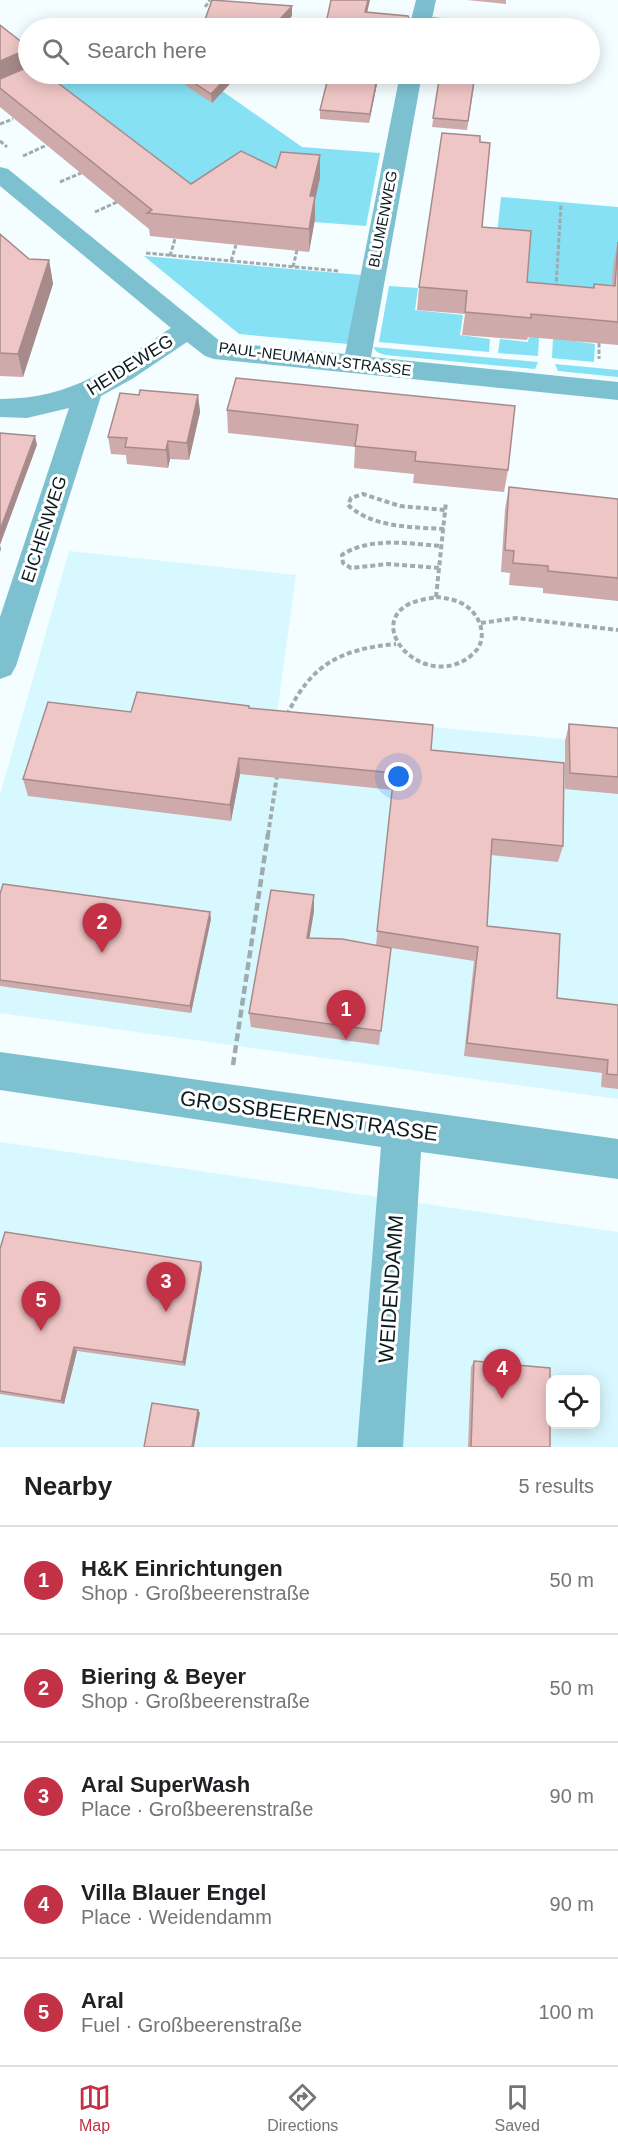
<!DOCTYPE html>
<meta charset="utf-8">
<style>
:root{--surface:#fff;--page:#f6f6f6;--text:#202124;--muted:#757577;--line:#e0e0e0;--accent:#c23145}
body{margin:0;font-family:Arial,sans-serif;background:var(--page);color:var(--text)}
.controls{position:absolute;right:18px;bottom:18px;display:grid;overflow:hidden;border-radius:12px;box-shadow:0 3px 15px #0003}
.controls button{width:54px;height:54px;display:grid;place-items:center;padding:0;border:0;border-bottom:2px solid var(--line);background:var(--surface);color:var(--text);font:30px sans-serif}
.you{position:absolute;left:399px;top:777px;width:21px;height:21px;margin:-15px;border:4px solid #fff;border-radius:50%;background:#1a73e8;box-shadow:0 0 0 9px #1a73e833}
.badge{display:grid;place-items:center;width:39px;height:39px;border-radius:50%;background:var(--accent);color:#fff;font-size:20px;font-weight:700}
.pin{position:absolute;translate:-50% -50px;filter:drop-shadow(0 2px 3px #0008)}
.pin::after{content:'';position:absolute;top:32px;width:21px;height:18px;background:inherit;clip-path:polygon(0 0,100% 0,50% 100%)}
.list{margin:0;padding:0;list-style:none}
h2{display:flex;justify-content:space-between;align-items:center;height:78px;margin:0;padding:0 24px;font-size:26px}
h2 small{font-size:20px;font-weight:400;color:var(--muted)}
.list li{display:grid;grid-template-columns:39px 1fr auto;gap:18px;align-items:center;box-sizing:border-box;height:108px;padding:0 24px;border-top:2px solid var(--line)}
.list b{display:block;font-size:22px;white-space:nowrap}
.list p{margin:0;font-size:20px;white-space:nowrap;color:var(--muted)}
.list em{font-size:20px;font-style:normal;color:var(--muted)}
.icon{flex:none;width:33px;height:33px;fill:none;stroke:currentColor;stroke-width:2;stroke-linecap:round;stroke-linejoin:round}
.map{position:relative;flex:none;width:618px;height:1447px;overflow:hidden}
.search{position:absolute;background:var(--surface);box-shadow:0 3px 15px #0003;left:18px;right:18px;top:18px;height:66px;display:flex;align-items:center;gap:15px;box-sizing:border-box;padding:0 21px;border-radius:33px;color:var(--muted);font-size:22px}
.sheet{height:618px;background:var(--surface)}
nav{display:flex;justify-content:space-around;align-items:center;box-sizing:border-box;height:84px;border-top:2px solid var(--line);background:var(--surface);font-size:16px;color:var(--muted)}
nav a{display:grid;justify-items:center;gap:3px}
nav .on{color:var(--accent)}
.map>svg:first-child{display:block}
.built{fill:#d8f8ff;fill-rule:evenodd}
.green{fill:#86e1f5}
.lines{fill:none;stroke-linecap:round;stroke-linejoin:round}
.path-far2{stroke:#a0abae;stroke-width:3;stroke-dasharray:4.5 2;stroke-linecap:butt}
.path-far1{stroke:#a0abae;stroke-width:4;stroke-dasharray:5 3;stroke-linecap:butt}
.path{stroke:#a0abae;stroke-width:4.5;stroke-dasharray:8 4;stroke-linecap:butt}
.minor{fill:#7dc1d0;fill-rule:evenodd}
.wall{fill:#ceaaaa}
.shaded-wall{fill:#a78b8b}
.building{fill:#efc6c6;stroke:#a78b8b;stroke-width:1.5}
.labels{text-anchor:middle;stroke-width:6;stroke-linejoin:round;paint-order:stroke}
.far-street-label{font-size:15px;fill:#0b1c20;stroke:#fff}
.street-label{font-size:18px;fill:#0b1c20;stroke:#fff}
.near-street-label{font-size:21px;fill:#0b1c20;stroke:#fff}
</style>
<div class="map">
<svg width="618" height="1447" viewBox="0 0 618 1447">
<rect width="100%" height="100%" fill="#f4fdff"/>
<!-- built -->
<path class="built" d="M69 551 296 575 277 713 618 744V1099L0 1013V795Z
M0 1142 618 1232V1447H0ZM550 1380H596V1424H550Z"/>
<!-- green -->
<path class="green" d="M76 74H198L302 147 380 153 366 226 314 222 315 220 225 214 39 88Z
M501 197 618 207V300L491 289Z
M144 256 361 275 348 344 239 334Z
M389 286 418 288 415 310 463 315 460 335 490 339 489 352 379 342Z
M529 336 539 337 538 356 498 353 500 339 528 342Z
M553 338 595 344 594 362 552 358Z
M373 347 538 362 535 369 385 355 377 352Z
M555 364 618 370V377L558 371Z"/>
<g class="lines">
<!-- path-far2 -->
<path class="path-far2" d="M205 7 210 0
M0 124 13 119
M0 141 7 147
M23 156 47 145
M60 182 81 173
M95 212 117 202
M146 253 339 271
M170 256 175 239
M231 261 236 245
M293 267 297 250
M556 288 561 204
M599 343V359"/>
<!-- path-far1 -->
<path class="path-far1" d="M444 529C412 527 373 528 348 505L351 498 363 494 400 506 445 510
M439 568 388 564 351 568 343 563 342 555C371 536 410 544 442 546
M436 597C445 598 454 599 463 604 480 613 490 639 473 654 428 694 363 628 409 604 417 600 428 599 436 597Z
M436 597 446 502
M481 623 516 618 618 630
M287 715C311 664 341 649 396 644
M268 835 277 776"/>
<!-- path -->
<path class="path" d="M233 1065 268 834"/>
<!-- minor -->
<path class="minor" d="M416 0H436L430 28H409Z
M400 74H422L371 357 618 382V400L214 359 205 356 187 342 132 379 101 396 16 666 11 675 0 679V617L69 408 27 418 0 417V399C74 399 112 366 171 328L0 186V167L8 169 221 342 345 354Z
M0 1052 618 1139V1179L421 1152 403 1447H357L381 1147 0 1090Z"/>
</g>
<!-- wall -->
<path class="wall" d="M467 0H506V4Z
M0 25 28 74 191 184 276 168 320 178 315 200V219L309 252 150 236 149 229 0 107Z
M185 74H239L212 103 185 85 184 76Z
M329 74H379L369 123 320 119V110Z
M440 74H476L467 130 432 127Z
M480 142 482 227 527 282 593 288 594 284 612 286 613 265 618 242V345L528 337 527 340 462 335 465 314 417 310 419 287Z
M0 234 29 259 49 260 53 284 23 377 0 376Z
M236 378 508 470 504 492 413 483 414 474 354 468 355 447 228 433 227 410Z
M139 395H198L200 412 189 460 170 459 168 468 127 464 126 455 111 454 108 437Z
M509 487 618 499V601L543 593V588L509 585 510 573 501 572 505 509Z
M250 708 431 750 563 846 558 862 491 855 487 926 557 998 618 1005V1089L601 1087 602 1073 464 1056 474 961 391 948 379 1045 251 1027 249 1013 314 911 309 938 376 945 393 790 240 774 231 821 28 796 23 779 131 712Z
M569 724 618 728V794L565 789V741Z
M0 894 211 919 191 1013 0 986Z
M0 1249 202 1267 185 1366 77 1351 64 1404 0 1394Z
M474 1361 550 1447H468L471 1367Z"/>
<!-- shaded-wall -->
<path class="shaded-wall" d="M368 0H370L365 22V12Z
M292 6V16L281 28H272Z
M28 49V74L0 85V61Z
M230 74H239L212 103 211 94Z
M378 74H379L369 123 370 114Z
M320 155V178L315 200V219L309 252 310 196Z
M49 260 53 284 23 377 18 354Z
M198 395 200 412 189 460 187 443Z
M35 436 37 445 0 545 1 549 0 552V530Z
M168 441 170 459 168 468 166 450Z
M239 758 240 774 231 821 230 805Z
M314 895V911L307 953V938Z
M210 912 211 919 191 1013 190 1006Z
M201 1262 202 1267 185 1366 183 1362Z
M74 1347 77 1351 64 1404 61 1401Z
M198 1410 200 1413 194 1447H192Z"/>
<!-- building -->
<path class="building" d="M212 0 292 6 272 28H202Z
M331 0H368L365 12 408 16 410 21H431L433 18 483 22 482 28H325Z
M0 25 28 47V49L0 61Z
M28 67V74H46L191 184 241 151 276 168 281 152 320 155 310 196H315L309 229 147 213 152 210 0 88V79Z
M185 74H230L211 94 184 76Z
M329 74H378L370 114 320 110Z
M440 74H475L468 121 433 118Z
M442 133 480 136V142L490 143 482 227 531 231 527 282 594 288V284L615 286 618 242V322L531 314V318L465 312 467 291 419 287Z
M0 234 29 259 49 260 18 354 0 353Z
M236 378 515 406 508 470 415 461 416 452 355 446 358 425 227 410Z
M140 390 198 395 187 443 168 441 166 450 125 447 127 438 108 437 120 393 139 395Z
M0 433 35 436 0 530Z
M509 487 618 499V578L548 571V566L513 563 514 551 505 550Z
M137 692 249 706V708L433 725 431 750 564 763 563 846 492 839 487 926 560 934 557 998 618 1005V1075L607 1074 608 1060 467 1043 478 947 377 931 394 773 239 758 230 805 23 779 48 702 131 712Z
M569 724 618 728V777L570 773Z
M3 884 210 912 190 1006 0 980V894Z
M271 890 314 895 307 938 342 939 391 948 381 1031 249 1013Z
M5 1232 201 1262 183 1362 74 1347 61 1401 0 1391V1249Z
M474 1361 550 1368V1447H471Z
M152 1403 198 1410 192 1447H144Z"/>
<g class="labels">
<!-- far-street labels -->
<g class="far-street-label">
<text transform="translate(383 219) rotate(-79)" y="5">BLUMENWEG</text>
<text transform="translate(315 359) rotate(7)" y="5">PAUL-NEUMANN-STRASSE</text>
</g>
<!-- street labels -->
<g class="street-label">
<text transform="translate(130 365) rotate(-32)" y="6">HEIDEWEG</text>
<text transform="translate(44 529) rotate(-72)" y="6">EICHENWEG</text>
</g>
<!-- near-street labels -->
<g class="near-street-label">
<text transform="translate(309 1116) rotate(8)" y="7">GROSSBEERENSTRASSE</text>
<text transform="translate(391 1289) rotate(-86)" y="7">WEIDENDAMM</text>
</g>
</g>
</svg>
<div class="controls">
<button><svg class="icon" aria-label="locate" viewBox="0 0 24 24"><circle cx="12" cy="12" r="6"/><path d="M12 2v4M12 18v4M2 12h4M18 12h4"/></svg></button>
</div>
<div class="you"></div>
<div class="pin badge" style="left:346px;top:1040px">1</div>
<div class="pin badge" style="left:102px;top:953px">2</div>
<div class="pin badge" style="left:166px;top:1312px">3</div>
<div class="pin badge" style="left:502px;top:1399px">4</div>
<div class="pin badge" style="left:41px;top:1331px">5</div>
<div class="search"><svg class="icon" aria-label="search" viewBox="0 0 24 24"><circle cx="10" cy="10" r="6"/><path d="M15 15l6 6"/></svg>Search here</div>
</div>
<section class="sheet">
<h2>Nearby<small>5 results</small></h2>
<ul class="list">
<li><span class="badge">1</span><div><b>H&amp;K Einrichtungen</b><p>Shop · Großbeerenstraße</p></div><em>50 m</em></li>
<li><span class="badge">2</span><div><b>Biering &amp; Beyer</b><p>Shop · Großbeerenstraße</p></div><em>50 m</em></li>
<li><span class="badge">3</span><div><b>Aral SuperWash</b><p>Place · Großbeerenstraße</p></div><em>90 m</em></li>
<li><span class="badge">4</span><div><b>Villa Blauer Engel</b><p>Place · Weidendamm</p></div><em>90 m</em></li>
<li><span class="badge">5</span><div><b>Aral</b><p>Fuel · Großbeerenstraße</p></div><em>100 m</em></li>
</ul>
</section>
<nav>
<a class="on"><svg class="icon" aria-label="map" viewBox="0 0 24 24"><path d="M3 6l6-2 6 2 6-2v14l-6 2-6-2-6 2zM9 4v14M15 6v14"/></svg>Map</a>
<a><svg class="icon" aria-label="directions" viewBox="0 0 24 24"><path d="M12 3l9 9-9 9-9-9zM9 14v-3h6M13 9l2 2-2 2"/></svg>Directions</a>
<a><svg class="icon" aria-label="saved" viewBox="0 0 24 24"><path d="M7 4h10v16l-5-4-5 4z"/></svg>Saved</a>
</nav>
